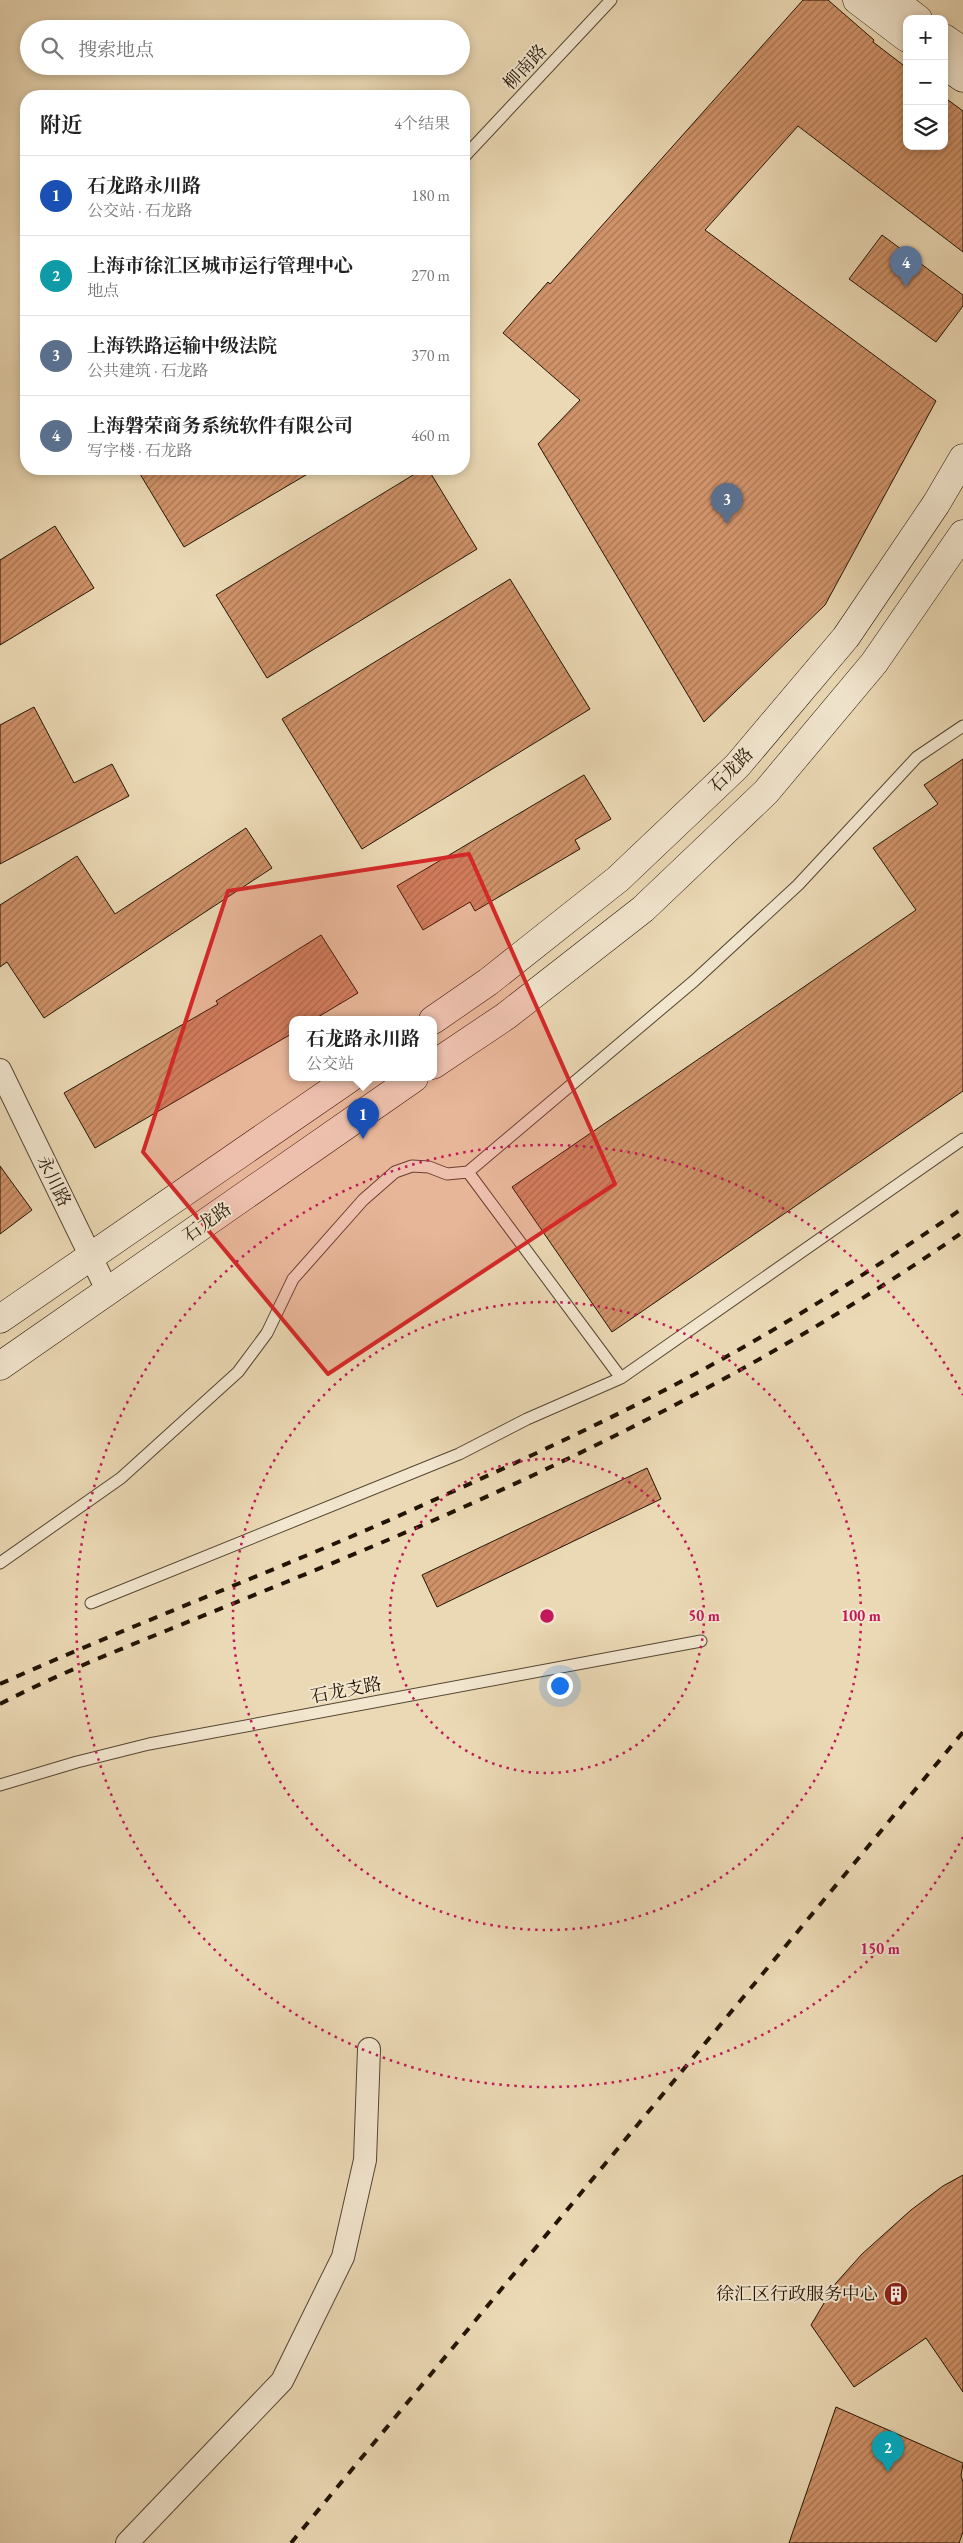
<!DOCTYPE html>
<html lang="zh">
<meta charset="utf-8">
<style>
:root{--surface:#fff;--page:#f2f2f2;--text:#222;--muted:#767676;--line:#e0e0e0;--accent:#7c3aed}
body{margin:0;font-family:"EB Garamond","Noto Serif SC",serif;background:var(--page);color:var(--text)}
.controls{position:absolute;right:15px;top:15px;display:grid;overflow:hidden;border-radius:10px;box-shadow:0 2px 8px #0003}
.controls button{width:45px;height:45px;display:grid;place-items:center;padding:0;border:0;border-bottom:1px solid var(--line);background:var(--surface);color:var(--text);font:25px sans-serif}
.you{position:absolute;left:559px;top:1685px;width:18px;height:18px;margin:-12px;border:4px solid #fff;border-radius:50%;background:#1a73e8;box-shadow:0 0 0 8px #1a73e833}
.badge{display:grid;place-items:center;width:32px;height:32px;border-radius:50%;background:var(--accent);color:#fff;font-size:16px;font-weight:700}
.pin{position:absolute;translate:-50% -41px;filter:drop-shadow(0 1px 2px #0008)}
.pin::after{content:'';position:absolute;top:26px;width:18px;height:15px;background:inherit;clip-path:polygon(0 0,100% 0,50% 100%)}
.popup{position:absolute;left:289px;top:1016px;width:148px;height:65px;box-sizing:border-box;display:grid;place-content:center;border-radius:10px;background:var(--surface);filter:drop-shadow(0 1px 4px #0005);font-size:16px;white-space:nowrap;color:var(--muted)}
.popup b{font-size:19px;color:var(--text)}
.popup::after{content:'';position:absolute;left:50%;top:100%;margin-left:-10px;border:10px solid transparent;border-top-color:var(--surface)}
.list{margin:0;padding:0;list-style:none}
h2{display:flex;justify-content:space-between;align-items:center;height:65px;margin:0;padding:0 20px;font-size:21px}
h2 small{font-size:16px;font-weight:400;color:var(--muted)}
.list li{display:grid;grid-template-columns:32px 1fr auto;gap:15px;align-items:center;box-sizing:border-box;height:80px;padding:0 20px;border-top:1px solid var(--line)}
.list b{display:block;font-size:19px;white-space:nowrap}
.list p{margin:0;font-size:16px;white-space:nowrap;color:var(--muted)}
.list em{font-size:16px;font-style:normal;color:var(--muted)}
.icon{flex:none;width:28px;height:28px;fill:none;stroke:currentColor;stroke-width:2;stroke-linecap:round;stroke-linejoin:round}
.map{position:relative;flex:none;width:963px;height:2543px;overflow:hidden}
.search{position:absolute;background:var(--surface);box-shadow:0 2px 8px #0003;left:20px;top:20px;width:450px;height:55px;display:flex;align-items:center;gap:12px;box-sizing:border-box;padding:0 18px;border-radius:28px;color:var(--muted);font-size:19px}
.panel{position:absolute;background:var(--surface);box-shadow:0 2px 8px #0003;left:20px;top:90px;width:450px;height:385px;border-radius:20px}
.map>svg:first-child{display:block}
.building{fill:url(#building-hatch);stroke:#221404}
.lines{fill:none;stroke-linecap:round;stroke-linejoin:round}
.lane-casing{stroke:#544530;stroke-width:13}
.street-casing{stroke:#544530;stroke-width:24}
.secondary-casing{stroke:#221404;stroke-width:29}
.lane{stroke:#f2e6cf;stroke-width:11}
.street{stroke:#f2e6cf;stroke-width:22}
.secondary{stroke:#f2e6cf;stroke-width:28}
.rail{stroke:#221404;stroke-width:4;stroke-dasharray:9 9;stroke-linecap:butt}
.marked{fill:#d62828;fill-opacity:0.2;stroke:#d62828;stroke-width:4;stroke-linejoin:round}
.ring{fill:none;stroke:#c2185b;stroke-width:2.5;stroke-dasharray:2.5 5}
.labels{text-anchor:middle;stroke-width:4;stroke-linejoin:round;paint-order:stroke}
.street-label{font-size:18px;fill:#221404;stroke:#f2e6cf}
.poi-label{font-size:18px;fill:#221404;stroke:#f2e6cf;text-anchor:end}
.centre{fill:#c2185b;stroke:#f2e6cf;stroke-width:2.5}
.ring-label{font-size:15px;text-anchor:middle;font-weight:bold;fill:#c2185b;stroke:#f2e6cf;stroke-width:4;stroke-linejoin:round;paint-order:stroke}
</style>
<div class="map">
<svg width="963" height="2543" viewBox="0 0 963 2543">
<defs>
<pattern id="building-hatch" width="6" height="6" patternUnits="userSpaceOnUse" patternTransform="scale(1.25)"><rect width="6" height="6" fill="#d09269"/><path d="M-1 1l2-2M0 6l6-6M5 7l2-2" fill="none" stroke="#a87654"/></pattern>
</defs>
<rect width="100%" height="100%" fill="#ebd9b5"/>
<filter id="stains"><feTurbulence type="fractalNoise" baseFrequency=".004" numOctaves="4"/><feColorMatrix values="0 0 0 0 .2 0 0 0 0 .09 0 0 0 0 .02 0 0 0 .5 -.17"/></filter>
<radialGradient id="worn" r=".72"><stop offset=".6" stop-color="#630" stop-opacity="0"/><stop offset="1" stop-color="#630" stop-opacity=".3"/></radialGradient>
<!-- building -->
<path class="building" d="M803 0H828L874 40 873 42 907 68V146H944V97L963 111V252L798 126 705 230 936 401 825 605 704 722 538 444 580 400 503 333 548 282 550 284Z
M882 235 963 295V306L936 342 849 279Z
M137 469H316L184 547Z
M423 469H428L477 549 267 678 216 595Z
M55 526 94 588 0 645V560Z
M510 579 590 709 362 849 282 719Z
M34 707 74 783 112 764 129 796 0 864V725Z
M963 759V1091L612 1332 512 1187 916 910 873 848 938 804 924 785Z
M584 775 611 819 575 840 580 849 475 911 470 902 423 930 397 886Z
M246 828 272 868 44 1018 7 962 0 967V905L77 856 115 914Z
M321 935 358 993 313 1020H293V1033L95 1148 64 1093 218 1004 216 1001Z
M0 1166 32 1210 0 1234Z
M647 1468 661 1499 437 1607 422 1575Z
M963 2175V2392L926 2338 854 2387 811 2325 836 2283 862 2254 911 2210 943 2186Z
M836 2407 963 2463 961 2476 963 2482V2532L959 2543H789Z"/>
<g class="lines">
<!-- lane casing -->
<g class="lane-casing">
<path id="lane" d="M464 157 611 0
M468 1172 694 981 798 885 917 757 963 726
M0 1563 121 1478 238 1372 267 1333 293 1279 363 1200 395 1172 412 1166 429 1167 447 1174 468 1172 621 1378
M91 1603 459 1454 527 1419 621 1378 963 1139
M0 1785 77 1762 149 1744 701 1641"/>
</g>
<!-- street casing -->
<g class="street-casing">
<path id="street" d="M0 1070 108 1292
M127 2543 282 2381 343 2257 365 2160 369 2049"/>
</g>
<!-- secondary casing -->
<g class="secondary-casing">
<path id="secondary" d="M857 0 907 38
M893 0 918 19
M944 38 963 51
M944 65 963 78
M433 1020 488 982 618 879 737 766 846 637 936 504 963 458
M433 1065 506 1016 643 909 766 792 874 663 963 534
M0 1319 350 1078
M0 1366 414 1078"/>
</g>
<!-- lane -->
<use href="#lane" class="lane"/>
<!-- street -->
<use href="#street" class="street"/>
<!-- secondary -->
<use href="#secondary" class="secondary"/>
<!-- rail -->
<path class="rail" d="M0 1684C140 1621 284 1568 423 1505 518 1462 615 1418 706 1368 794 1320 880 1265 963 1208
M0 1704C54 1676 111 1653 168 1630 256 1594 345 1559 432 1521 613 1442 801 1345 963 1232
M291 2543 963 1732"/>
</g>
<!-- marked area -->
<path class="marked" d="M469 854 615 1184 328 1374 143 1152 228 891Z"/>
<!-- distance rings -->
<g class="ring">
<circle cx="547" cy="1616" r="157"/>
<circle cx="547" cy="1616" r="314"/>
<path d="M963 1837A471 471 0 1 1 963 1395"/>
</g>
<!-- icons -->
<defs>
<g id="building-disc" transform="scale(1.25)"><circle r="9.5" fill="#8f2418" stroke="#f2e6cf"/><path d="M-4-6H4V6H1V3H-1V6H-4ZM-2.5-4.3h1.7v1.8h-1.7ZM.8-4.3h1.7v1.8H.8ZM-2.5-1h1.7V.8h-1.7ZM.8-1h1.7V.8H.8Z" fill="#fff"/></g>
</defs>
<g fill-rule="evenodd">
<use href="#building-disc" x="896" y="2294"/>
</g>
<g class="labels">
<!-- street labels -->
<g class="street-label">
<text transform="translate(525 67) rotate(-47)" y="6">柳南路</text>
<text transform="translate(731 770) rotate(-46)" y="6">石龙路</text>
<text transform="translate(54 1181) rotate(64)" y="6">永川路</text>
<text transform="translate(207 1222) rotate(-35)" y="6">石龙路</text>
<text transform="translate(346 1690) rotate(-11)" y="6">石龙支路</text>
</g>
<!-- poi labels -->
<g class="poi-label">
<text x="878" y="2300">徐汇区行政服务中心</text>
</g>
</g>
<circle cx="547" cy="1616" r="8" class="centre"/>
<g class="ring-label">
<text x="704" y="1621">50 m</text>
<text x="861" y="1621">100 m</text>
<text x="880" y="1954">150 m</text>
</g>
<rect width="100%" height="100%" filter="url(#stains)"/>
<rect width="100%" height="100%" fill="url(#worn)"/>
</svg>
<div class="controls">
<button>+</button>
<button>−</button>
<button><svg class="icon" aria-label="layers" viewBox="0 0 24 24"><path d="M12 4l9 5-9 5-9-5zM3 14l9 5 9-5"/></svg></button>
</div>
<div class="you"></div>
<div class="pin badge" style="left:363px;top:1139px;background:#1a4fb4">1</div>
<div class="popup"><b>石龙路永川路</b>公交站</div>
<div class="pin badge" style="left:888px;top:2472px;background:#0f9aa8">2</div>
<div class="pin badge" style="left:727px;top:524px;background:#5c6f8a">3</div>
<div class="pin badge" style="left:906px;top:287px;background:#5c6f8a">4</div>
<div class="search"><svg class="icon" aria-label="search" viewBox="0 0 24 24"><circle cx="10" cy="10" r="6"/><path d="M15 15l6 6"/></svg>搜索地点</div>
<section class="panel">
<h2>附近<small>4个结果</small></h2>
<ul class="list">
<li><span class="badge" style="background:#1a4fb4">1</span><div><b>石龙路永川路</b><p>公交站 · 石龙路</p></div><em>180 m</em></li>
<li><span class="badge" style="background:#0f9aa8">2</span><div><b>上海市徐汇区城市运行管理中心</b><p>地点</p></div><em>270 m</em></li>
<li><span class="badge" style="background:#5c6f8a">3</span><div><b>上海铁路运输中级法院</b><p>公共建筑 · 石龙路</p></div><em>370 m</em></li>
<li><span class="badge" style="background:#5c6f8a">4</span><div><b>上海磐荣商务系统软件有限公司</b><p>写字楼 · 石龙路</p></div><em>460 m</em></li>
</ul>
</section>
</div>
